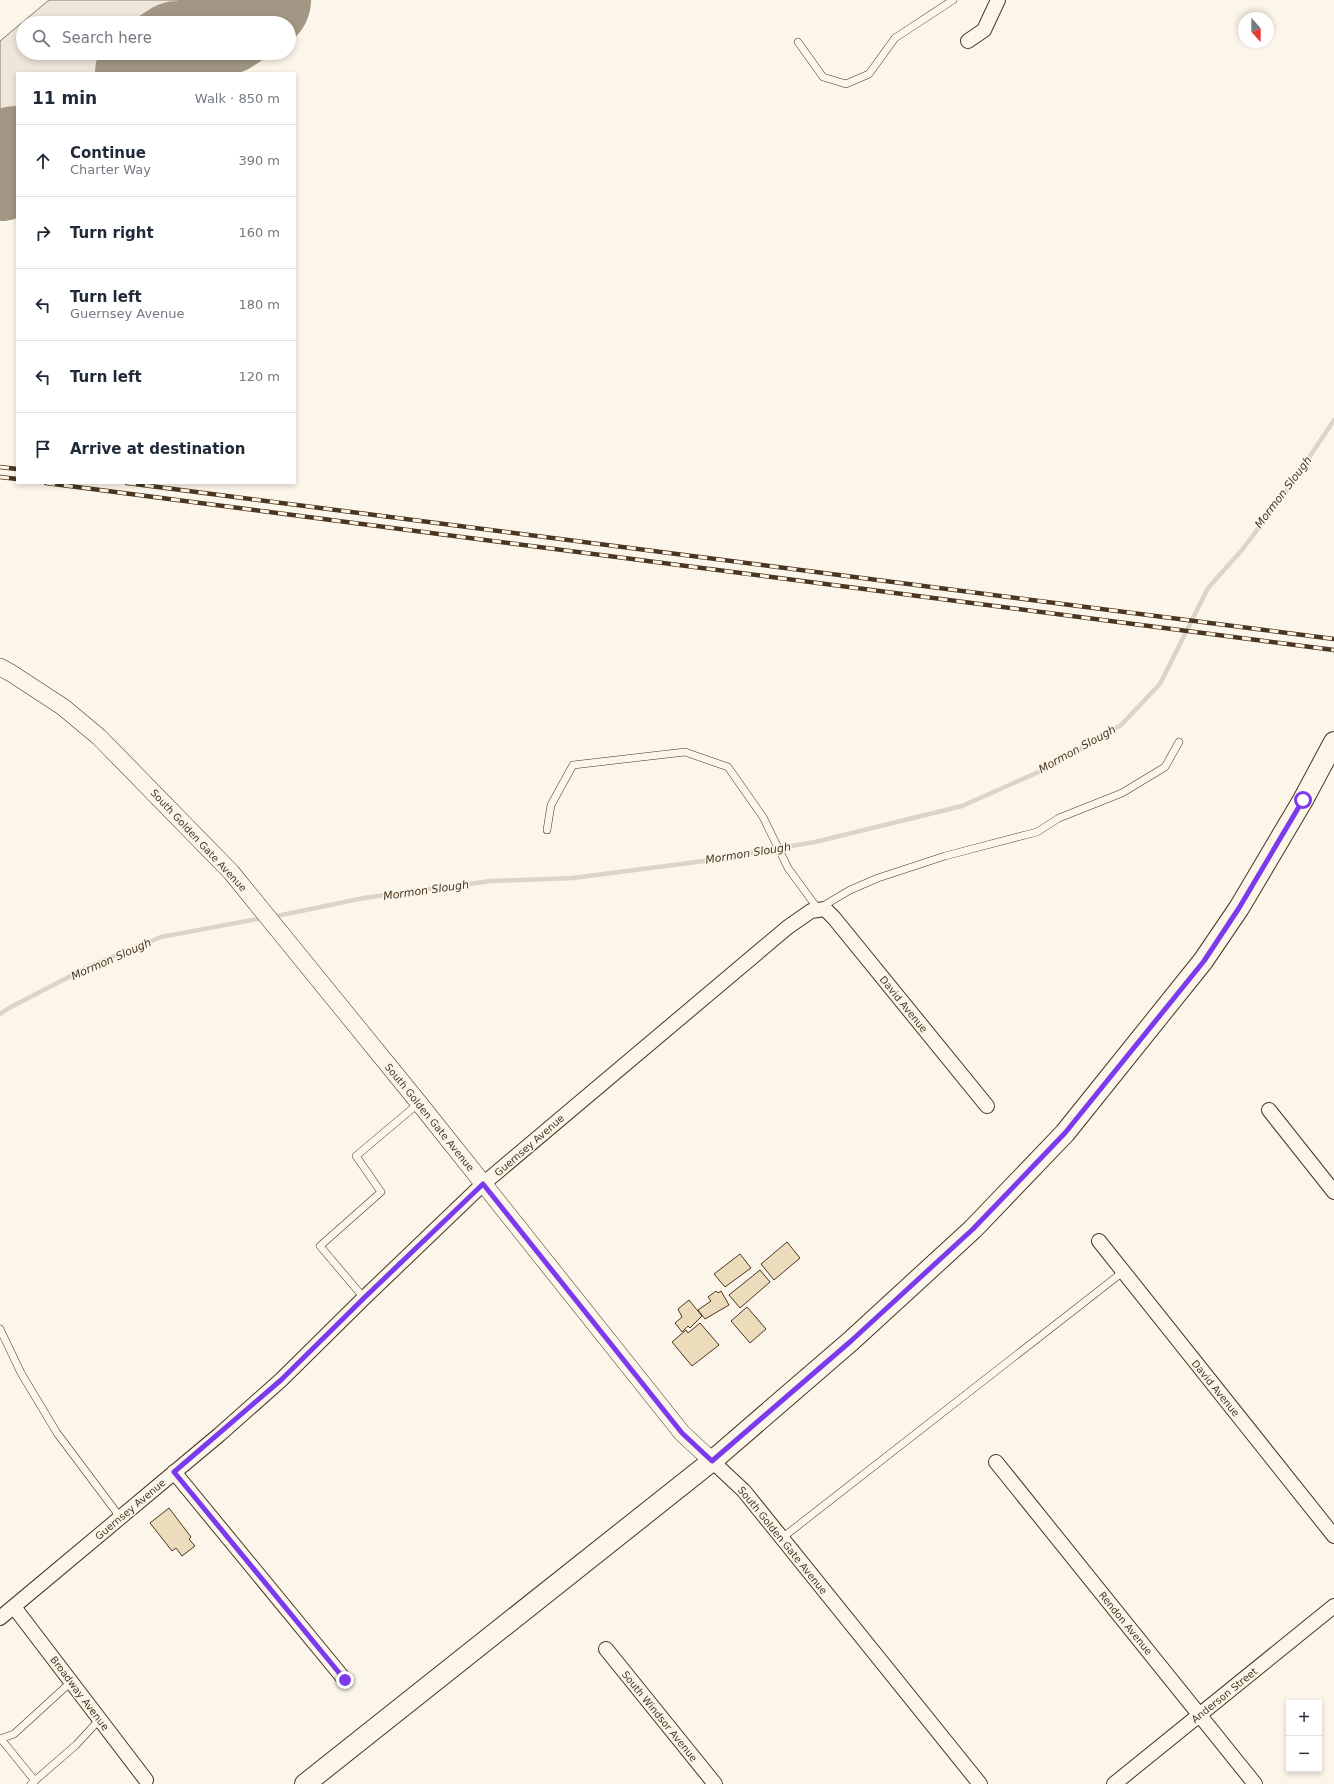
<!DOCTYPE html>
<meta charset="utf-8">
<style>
:root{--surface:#fff;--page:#f2f2f3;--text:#1f2937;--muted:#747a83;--line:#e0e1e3}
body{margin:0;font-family:"DejaVu Sans",sans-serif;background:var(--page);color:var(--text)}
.controls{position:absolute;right:12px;bottom:12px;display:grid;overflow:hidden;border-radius:0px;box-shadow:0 2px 6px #0003}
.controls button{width:36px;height:36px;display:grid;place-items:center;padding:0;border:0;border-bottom:1px solid var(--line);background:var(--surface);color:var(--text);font:20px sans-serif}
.compass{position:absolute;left:1238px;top:12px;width:36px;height:36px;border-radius:50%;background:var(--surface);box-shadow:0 2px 6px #0003;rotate:159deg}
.stop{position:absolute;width:12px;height:12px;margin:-9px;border:3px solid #7c3aed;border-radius:50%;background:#fff}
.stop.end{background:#7c3aed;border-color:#fff;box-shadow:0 1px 4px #0008}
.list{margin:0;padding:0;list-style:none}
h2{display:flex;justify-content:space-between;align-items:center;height:52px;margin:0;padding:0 16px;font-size:17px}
h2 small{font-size:13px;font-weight:400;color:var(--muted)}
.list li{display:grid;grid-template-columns:26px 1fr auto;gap:12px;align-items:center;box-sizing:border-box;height:72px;padding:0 16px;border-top:1px solid var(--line)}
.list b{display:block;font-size:15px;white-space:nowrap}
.list p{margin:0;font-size:13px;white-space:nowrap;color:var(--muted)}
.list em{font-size:13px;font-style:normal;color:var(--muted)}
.icon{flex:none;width:22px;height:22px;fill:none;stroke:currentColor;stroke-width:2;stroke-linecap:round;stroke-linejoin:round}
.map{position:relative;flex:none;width:1334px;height:1784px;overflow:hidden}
.search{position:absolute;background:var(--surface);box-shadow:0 2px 6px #0003;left:16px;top:16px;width:280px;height:44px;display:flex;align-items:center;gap:10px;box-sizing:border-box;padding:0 14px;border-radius:22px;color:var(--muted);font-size:15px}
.panel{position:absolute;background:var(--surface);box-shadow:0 2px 6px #0003;left:16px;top:72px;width:280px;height:412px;border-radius:0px}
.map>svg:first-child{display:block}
.green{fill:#ede6d9;stroke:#887966}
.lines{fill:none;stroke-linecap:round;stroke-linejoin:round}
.stream{stroke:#dcd4c6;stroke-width:4.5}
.runway{stroke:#a29684;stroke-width:104}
.building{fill:#ecdcbc;stroke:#4a3520}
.service-casing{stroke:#4a3520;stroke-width:8}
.minor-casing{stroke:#4a3520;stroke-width:16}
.tertiary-casing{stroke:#4a3520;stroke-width:18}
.secondary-casing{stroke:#4a3520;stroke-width:22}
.service{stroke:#fbf6e9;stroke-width:7}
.minor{stroke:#fbf6e9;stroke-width:14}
.tertiary{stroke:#fbf6e9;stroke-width:17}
.secondary{stroke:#fbf6e9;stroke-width:20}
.rail-casing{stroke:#4a3520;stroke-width:4.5}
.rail{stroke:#fbf6e9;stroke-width:3;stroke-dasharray:9;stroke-linecap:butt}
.route{stroke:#7c3aed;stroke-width:5}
.labels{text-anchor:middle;stroke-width:3;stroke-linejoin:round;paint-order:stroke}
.street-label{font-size:10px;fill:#4a3520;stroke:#fbf6e9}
.water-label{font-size:11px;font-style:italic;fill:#4a3520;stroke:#fbf6e9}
</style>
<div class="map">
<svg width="1334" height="1784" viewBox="0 0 1334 1784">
<rect width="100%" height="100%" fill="#fbf6e9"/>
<!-- green -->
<path class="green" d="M49 0H211L175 23H23V53H128L97 73H17V125L0 136V41Z"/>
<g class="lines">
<!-- stream -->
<path class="stream" d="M272 917 364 898 491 881 573 878 704 861 815 842 962 806 1052 766 1121 725 1160 684 1208 588 1242 550 1291 485 1334 420
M0 1014 9 1008 88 967 161 937 263 918"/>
<!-- runway -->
<path class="runway" d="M224 23 259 0
M147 73 178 53
M0 169 17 158"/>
</g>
<!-- building -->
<path class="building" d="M787 1242 800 1258 774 1280 761 1264Z
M740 1254 751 1268 725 1287 714 1274Z
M760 1270 770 1282 740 1308 729 1295Z
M716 1291 718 1293 721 1291 729 1305 705 1319 698 1310 711 1301 708 1297Z
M689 1300 702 1316 690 1328 688 1326 682 1332 675 1323 682 1317 678 1309Z
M747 1307 766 1329 750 1343 731 1321Z
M700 1323 719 1345 692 1366 672 1342 686 1330 688 1333Z
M169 1508 191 1537 189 1539 195 1546 182 1556 176 1548 172 1551 150 1523Z"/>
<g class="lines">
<!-- service casing -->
<g class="service-casing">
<path id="service" d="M798 42 823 77 846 84 869 74 895 38 953 0
M547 830 551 805 573 765 685 752 728 767 763 817 788 868 818 909 850 890 878 878 945 856 1037 832 1059 818 1122 793 1165 767 1179 742
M364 1298 320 1246 381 1192 356 1156 419 1103
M0 1329 21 1373 57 1433 120 1517
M782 1538 1124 1271
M0 1739 14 1734 71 1682
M1 1739 35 1781
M31 1784 76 1745 100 1719"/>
</g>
<!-- minor casing -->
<g class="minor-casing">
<path id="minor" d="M968 41 984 30 998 0
M1269 1110 1334 1192
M1099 1241 1334 1536
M712 1461 744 1491 980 1784
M996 1462 1255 1784
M174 1472 345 1680
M14 1607 146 1780
M0 1618 219 1435 281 1380 364 1298 483 1184 788 927 811 911 825 909 834 918 987 1106
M606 1649 715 1784
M1114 1784 1334 1606"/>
</g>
<!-- tertiary casing -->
<g class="tertiary-casing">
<path id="tertiary" d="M0 667 11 673 63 707 99 737 231 872 419 1103 682 1433 712 1461"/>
</g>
<!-- secondary casing -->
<g class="secondary-casing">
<path id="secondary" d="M305 1784 712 1461 851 1341 973 1229 1065 1133 1203 961 1239 908 1303 800 1334 742"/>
</g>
<!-- service -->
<use href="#service" class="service"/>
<!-- minor -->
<use href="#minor" class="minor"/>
<!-- tertiary -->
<use href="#tertiary" class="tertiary"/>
<!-- secondary -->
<use href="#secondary" class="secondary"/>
<!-- rail casing -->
<g class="rail-casing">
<path id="rail" d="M0 467 17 469
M0 477 17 479
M46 483 1334 650
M127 483 1334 639"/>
</g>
<!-- rail -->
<use href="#rail" class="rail"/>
</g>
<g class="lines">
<!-- route -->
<path class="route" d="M345 1680 174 1472 281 1380 364 1298 483 1184 682 1433 712 1461 851 1341 973 1229 1065 1133 1204 961 1239 908 1303 800"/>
</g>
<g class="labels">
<!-- street labels -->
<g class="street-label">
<text transform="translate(199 840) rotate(47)" y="4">South Golden Gate Avenue</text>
<text transform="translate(904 1004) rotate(51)" y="4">David Avenue</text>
<text transform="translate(430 1117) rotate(51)" y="4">South Golden Gate Avenue</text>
<text transform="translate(529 1145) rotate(-41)" y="4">Guernsey Avenue</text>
<text transform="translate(1216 1388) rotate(51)" y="4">David Avenue</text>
<text transform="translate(130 1509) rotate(-40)" y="4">Guernsey Avenue</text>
<text transform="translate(783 1540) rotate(51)" y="4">South Golden Gate Avenue</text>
<text transform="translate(1126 1623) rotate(51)" y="4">Rendon Avenue</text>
<text transform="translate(80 1693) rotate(53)" y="4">Broadway Avenue</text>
<text transform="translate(1224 1695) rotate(-39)" y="4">Anderson Street</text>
<text transform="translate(660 1716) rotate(51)" y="4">South Windsor Avenue</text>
</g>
<!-- water labels -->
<g class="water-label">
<text transform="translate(1283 492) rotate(-53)" y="4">Mormon Slough</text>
<text transform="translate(1077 749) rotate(-29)" y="4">Mormon Slough</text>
<text transform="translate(748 853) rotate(-9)" y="4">Mormon Slough</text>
<text transform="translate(426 890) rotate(-8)" y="4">Mormon Slough</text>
<text transform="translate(111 959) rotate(-24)" y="4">Mormon Slough</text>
</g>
</g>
</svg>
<div class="controls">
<button>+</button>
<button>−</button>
</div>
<svg class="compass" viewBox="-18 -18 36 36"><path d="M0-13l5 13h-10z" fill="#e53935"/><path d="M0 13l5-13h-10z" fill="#747a83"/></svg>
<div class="stop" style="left:1303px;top:800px"></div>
<div class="stop end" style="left:345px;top:1680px"></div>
<div class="search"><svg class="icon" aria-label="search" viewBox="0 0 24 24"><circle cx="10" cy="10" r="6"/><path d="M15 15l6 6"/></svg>Search here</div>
<section class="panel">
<h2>11 min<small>Walk · 850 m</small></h2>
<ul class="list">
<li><svg class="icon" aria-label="ahead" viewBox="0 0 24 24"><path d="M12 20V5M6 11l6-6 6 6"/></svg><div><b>Continue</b><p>Charter Way</p></div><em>390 m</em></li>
<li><svg class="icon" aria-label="right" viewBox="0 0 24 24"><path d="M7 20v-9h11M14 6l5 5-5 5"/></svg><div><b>Turn right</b></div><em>160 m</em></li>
<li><svg class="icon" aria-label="left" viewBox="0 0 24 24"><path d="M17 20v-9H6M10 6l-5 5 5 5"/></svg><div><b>Turn left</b><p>Guernsey Avenue</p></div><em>180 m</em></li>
<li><svg class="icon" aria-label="left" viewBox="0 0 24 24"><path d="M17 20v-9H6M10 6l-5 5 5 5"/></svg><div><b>Turn left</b></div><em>120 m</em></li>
<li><svg class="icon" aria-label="arrive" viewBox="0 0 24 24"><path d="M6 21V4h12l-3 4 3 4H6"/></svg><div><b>Arrive at destination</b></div></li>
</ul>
</section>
</div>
